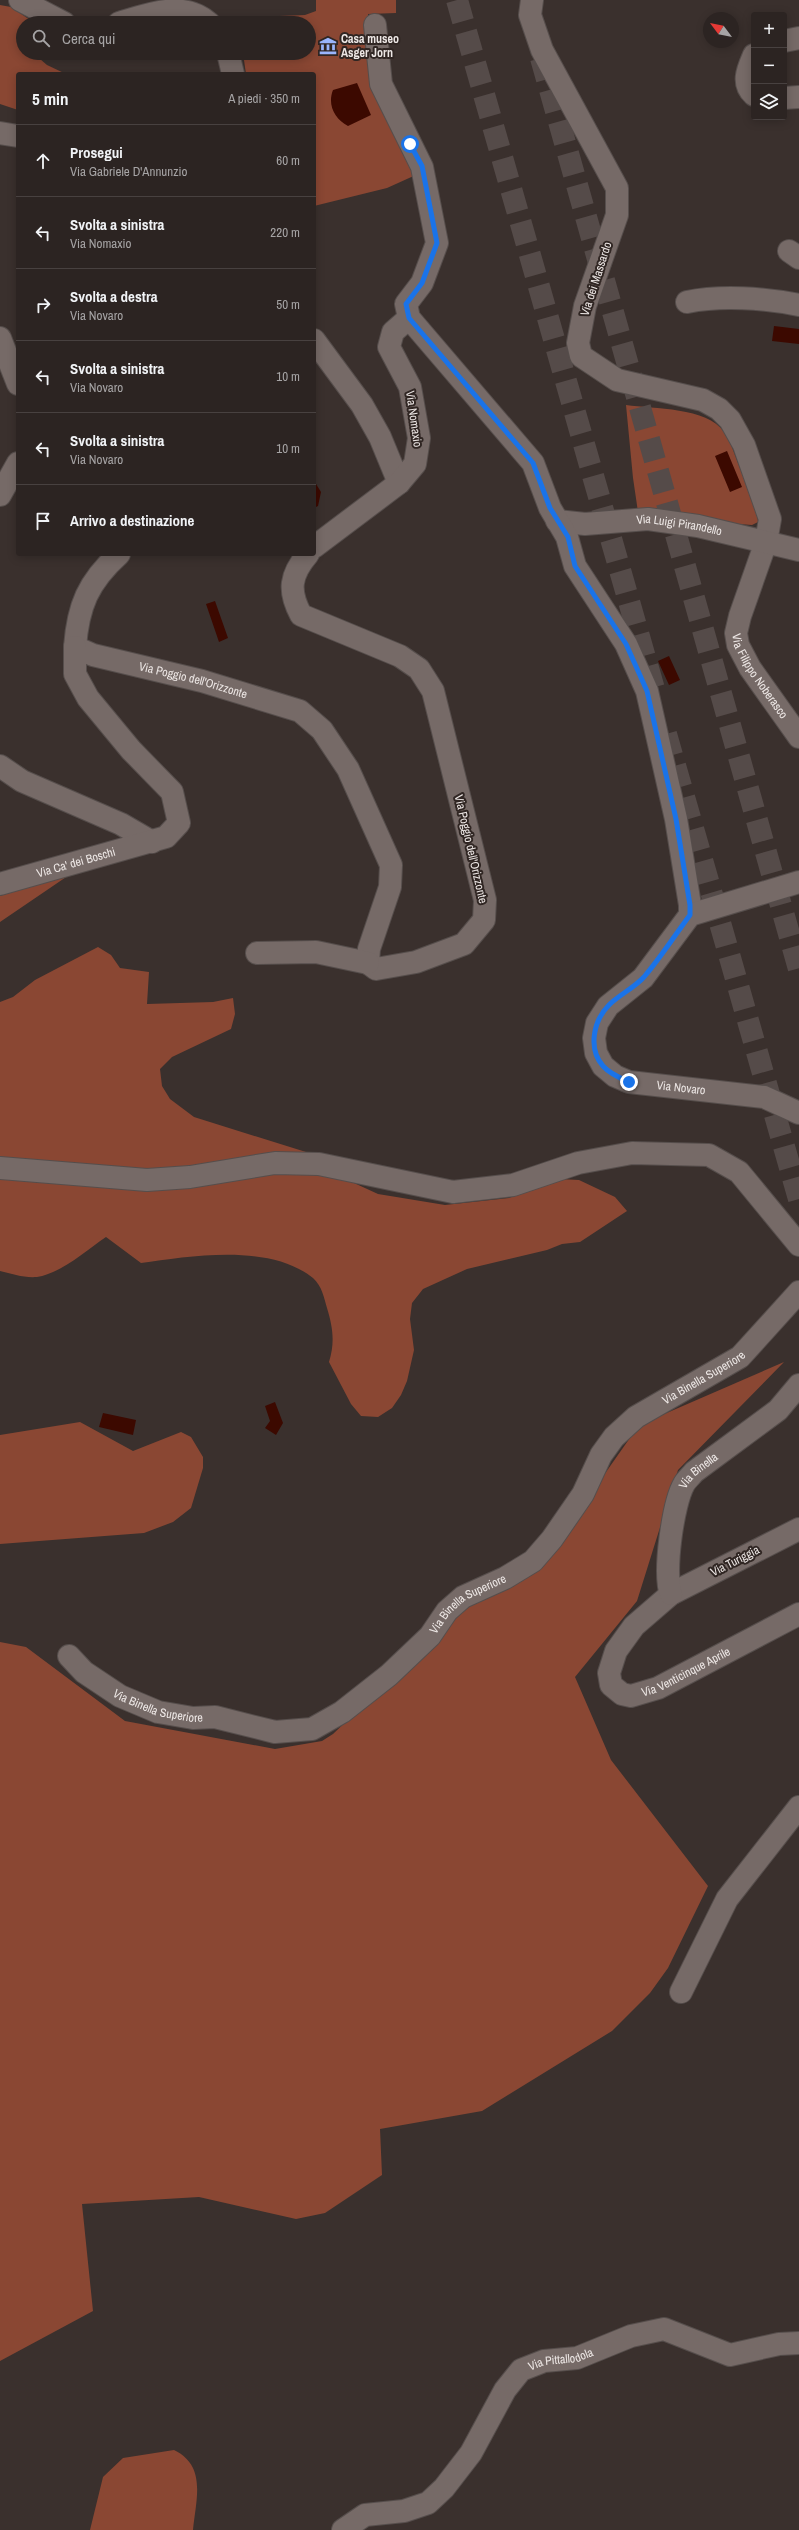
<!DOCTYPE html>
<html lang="it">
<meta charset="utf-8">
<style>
:root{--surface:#2c2422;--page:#342c2a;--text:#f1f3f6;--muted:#a6a4a5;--line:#484140}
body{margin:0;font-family:"Archivo Narrow",sans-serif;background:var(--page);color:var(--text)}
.controls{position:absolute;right:12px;top:12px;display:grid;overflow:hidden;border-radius:4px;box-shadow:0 2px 10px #0003}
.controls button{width:36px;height:36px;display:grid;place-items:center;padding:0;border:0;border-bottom:1px solid var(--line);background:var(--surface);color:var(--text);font:20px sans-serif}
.compass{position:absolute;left:703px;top:12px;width:36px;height:36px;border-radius:50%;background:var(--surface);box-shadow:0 2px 10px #0003;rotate:302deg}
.stop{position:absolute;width:12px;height:12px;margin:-9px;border:3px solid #1a73e8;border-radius:50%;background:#fff}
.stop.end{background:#1a73e8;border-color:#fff;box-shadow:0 1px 4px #0008}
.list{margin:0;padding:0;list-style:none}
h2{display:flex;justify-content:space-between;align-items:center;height:52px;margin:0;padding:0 16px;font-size:17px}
h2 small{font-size:13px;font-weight:400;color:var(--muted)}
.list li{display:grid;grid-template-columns:26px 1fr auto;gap:12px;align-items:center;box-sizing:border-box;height:72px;padding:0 16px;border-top:1px solid var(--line)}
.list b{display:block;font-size:15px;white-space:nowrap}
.list p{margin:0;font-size:13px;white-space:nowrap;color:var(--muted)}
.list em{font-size:13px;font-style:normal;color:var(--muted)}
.icon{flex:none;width:22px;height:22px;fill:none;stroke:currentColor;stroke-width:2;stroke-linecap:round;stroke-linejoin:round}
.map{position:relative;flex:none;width:799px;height:2530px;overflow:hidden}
.search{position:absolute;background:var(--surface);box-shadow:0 2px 10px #0003;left:16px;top:16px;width:300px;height:44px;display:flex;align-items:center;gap:10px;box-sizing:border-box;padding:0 14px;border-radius:22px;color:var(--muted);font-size:15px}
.panel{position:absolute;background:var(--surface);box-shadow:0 2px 10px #0003;left:16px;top:72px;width:300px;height:484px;border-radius:4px}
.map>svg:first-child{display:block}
.green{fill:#8a4733}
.water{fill:#3c0900}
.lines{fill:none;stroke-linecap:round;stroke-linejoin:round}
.motorway-tunnel{stroke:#554b49;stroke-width:22;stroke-dasharray:22 11;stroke-linecap:butt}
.minor-casing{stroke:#564e4c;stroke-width:24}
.minor{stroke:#766a67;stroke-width:22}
.route{stroke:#1a73e8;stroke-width:5}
.labels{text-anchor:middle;stroke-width:4;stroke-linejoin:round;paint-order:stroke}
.poi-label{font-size:12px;font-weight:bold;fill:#ede7e5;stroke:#302623;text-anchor:start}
.street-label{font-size:12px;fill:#ede7e5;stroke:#302623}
</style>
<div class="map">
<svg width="799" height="2530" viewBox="0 0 799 2530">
<rect width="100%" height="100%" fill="#3a302d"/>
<!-- green -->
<path class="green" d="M316 0H396V13L368 14 369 54 418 174 387 188 314 206V74H246L243 53H309V23H230L228 18 305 15 316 11Z
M0 5 11 7 33 22 23 23V53H33L47 65 66 74H18V110L0 104Z
M626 405C654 409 707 407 724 432 731 442 735 456 740 468 749 487 757 501 758 522L752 525 739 524 638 512 633 478Z
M75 871 0 922V896Z
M98 947 111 955 120 968 149 972 147 1004 213 1002 233 998 235 1014 231 1029 172 1057 160 1069 162 1086 170 1099 194 1117 322 1157 341 1177 378 1194 445 1205 509 1198 559 1179 579 1180 615 1197 627 1211 580 1242 562 1244 547 1250 467 1269 423 1289 412 1303 410 1319 414 1350 407 1381 401 1395 392 1408 378 1417 361 1416 351 1404 329 1362C335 1342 333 1328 327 1308 324 1298 322 1286 313 1278 270 1243 191 1256 141 1263L106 1237C85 1251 62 1273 37 1277 24 1278 12 1274 0 1271V1002L13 997 35 980Z
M784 1362 678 1470 637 1601 575 1677 611 1760 708 1886 668 1968 650 1993 612 2031 482 2111 380 2129 382 2175 325 2213 296 2219 199 2197 82 2204 93 2311 0 2361V1642L26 1647 125 1721 275 1749 322 1741 333 1734 463 1610 545 1559 639 1425Z
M80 1422 133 1451 181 1432 191 1437 203 1457V1468L191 1508 173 1522 144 1533 0 1544V1435Z
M174 2450C207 2466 196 2499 193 2530H90L103 2477 123 2458Z"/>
<!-- water -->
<path class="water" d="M357 83 371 115 348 126C335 119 327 105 333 90Z
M774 326 799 329V344L772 341Z
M727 451 742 487 730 492 715 456Z
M316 484 321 492 318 506 314 508V485Z
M215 601 228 638 219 642 206 604Z
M669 656 680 680 669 685 658 661Z
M275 1402 283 1423 276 1435 265 1428 270 1421 265 1406Z
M103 1413 136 1420 133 1435 99 1427Z"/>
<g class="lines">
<!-- motorway-tunnel -->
<path class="motorway-tunnel" d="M457 0 654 689
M541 58 799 969
M666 734 799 1199"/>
<!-- minor casing -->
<g class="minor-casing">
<g id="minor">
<path d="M20 0 64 23"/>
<path id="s1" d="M532 0 530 15 542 50 617 188V215L585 306 578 343 581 356 617 380 703 400 719 409 730 420 744 445 770 519 766 542 740 616 736 633 738 645 750 668 799 737"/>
<path d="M119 23C149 14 183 0 209 23"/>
<path d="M375 25 381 84 422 167 437 243 422 283 406 304 409 318"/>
<path d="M784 41 799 38"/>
<path d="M228 53 233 74"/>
<path d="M754 55C748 69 741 83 754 95"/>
<path d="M784 98 799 97"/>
<path d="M0 133 18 136"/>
<path d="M789 251 799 258"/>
<path d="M687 302C721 295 764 298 799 305"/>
<path d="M0 338 18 384"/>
<path d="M314 340 362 405 380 437 399 483"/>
<path d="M0 495 18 463"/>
<path id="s2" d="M557 521 585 524 648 519 698 526 799 550"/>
<path d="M314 547 399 483 415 464 419 438 410 387 389 347 393 332 409 318 533 463 550 508 567 537 575 566 626 644 647 691 676 819 690 905V915"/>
<path id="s3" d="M119 554C88 582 78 606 75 647L93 655 202 681 300 711 322 730 348 769 391 865 390 887 369 949 368 963 376 969 416 962 464 944 484 920 485 900 433 691 419 669 400 656 301 615C288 591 290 575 308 554"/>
<path d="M0 766 22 781 121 824 152 842"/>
<path id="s4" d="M799 882 690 915 643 978 608 1006 597 1023 594 1038 596 1053 603 1066 615 1076 629 1082 764 1097 799 1113"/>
<path id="s5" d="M0 884 166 837 179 823 172 792 131 750 88 698 75 674V647"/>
<path d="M257 953 316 952 368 963"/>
<path d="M0 1168 147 1180 190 1177 275 1163 319 1164 453 1192 513 1185 578 1163 632 1153 709 1155 739 1172 799 1245"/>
<path id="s6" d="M799 1529 671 1594 634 1626 616 1651 609 1673 611 1685 622 1694 631 1696 658 1688 799 1614"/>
<path id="s7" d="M671 1594C663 1574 673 1503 684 1484 686 1480 691 1476 694 1472L778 1410 799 1385"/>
<path id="s8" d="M69 1656 84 1672 120 1696 158 1712 193 1718 215 1717 275 1732 312 1729 342 1712 389 1675 430 1636 447 1611 463 1597 505 1578 533 1561 552 1539 583 1494 601 1455 614 1437 636 1417 740 1357 799 1292"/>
<path d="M681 1992 727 1899 799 1807"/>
<path id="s9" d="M343 2530 365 2515 404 2511 428 2503 444 2488 471 2453 505 2390 521 2370 544 2361 577 2358 631 2336 664 2329 730 2355 779 2344 799 2343"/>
</g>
</g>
<!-- minor -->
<use href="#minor" class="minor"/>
</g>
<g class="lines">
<!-- route -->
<path class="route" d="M410 144 422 166 437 243 422 283 406 304 409 318 533 463 550 508 568 537 575 566 626 644 647 691 676 819 690 905V915C675 935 661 957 644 977 634 988 619 995 609 1005 593 1021 588 1049 603 1066 610 1074 620 1078 629 1082"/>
</g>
<!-- icons -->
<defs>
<g id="museum-bare" transform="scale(1.38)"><path d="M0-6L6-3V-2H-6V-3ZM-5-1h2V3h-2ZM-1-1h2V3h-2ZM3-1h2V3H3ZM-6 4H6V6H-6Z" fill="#9ab5fd" stroke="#302623" stroke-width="2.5" paint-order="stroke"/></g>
</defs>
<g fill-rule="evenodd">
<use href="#museum-bare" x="328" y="46"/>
</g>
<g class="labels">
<!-- poi labels -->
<g class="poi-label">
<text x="341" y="43">Casa museo<tspan x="341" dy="14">Asger Jorn</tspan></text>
</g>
<!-- street labels -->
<g class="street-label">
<text transform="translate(596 279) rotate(-72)" y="4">Via dei Massardo</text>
<text transform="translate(414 419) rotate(82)" y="4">Via Nomaxio</text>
<text dy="4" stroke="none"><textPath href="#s2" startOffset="123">Via Luigi Pirandello</textPath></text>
<text dy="4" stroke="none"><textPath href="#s1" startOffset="825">Via Filippo Noberasco</textPath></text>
<text dy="4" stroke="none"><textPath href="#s3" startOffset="229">Via Poggio dell'Orizzonte</textPath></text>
<text transform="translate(471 849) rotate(77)" y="4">Via Poggio dell'Orizzonte</text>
<text dy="4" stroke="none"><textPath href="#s5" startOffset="79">Via Ca' dei Boschi</textPath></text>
<text dy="4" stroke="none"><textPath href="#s4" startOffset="386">Via Novaro</textPath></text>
<text dy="4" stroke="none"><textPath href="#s8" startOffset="801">Via Binella Superiore</textPath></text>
<text dy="4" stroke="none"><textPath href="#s7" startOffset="132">Via Binella</textPath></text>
<text transform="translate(735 1561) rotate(-27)" y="4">Via Turiggia</text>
<text dy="4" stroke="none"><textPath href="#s8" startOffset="465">Via Binella Superiore</textPath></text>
<text dy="4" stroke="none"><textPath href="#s6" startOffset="342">Via Venticinque Aprile</textPath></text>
<text dy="4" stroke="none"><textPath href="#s8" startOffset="105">Via Binella Superiore</textPath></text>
<text dy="4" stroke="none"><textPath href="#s9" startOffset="296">Via Pittallodola</textPath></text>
</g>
</g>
</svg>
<div class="controls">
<button>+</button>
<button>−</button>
<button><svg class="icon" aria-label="layers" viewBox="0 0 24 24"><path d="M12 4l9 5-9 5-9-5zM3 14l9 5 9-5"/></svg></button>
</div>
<svg class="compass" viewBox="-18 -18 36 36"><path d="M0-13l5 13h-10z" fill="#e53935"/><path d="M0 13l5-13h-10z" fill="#a6a4a5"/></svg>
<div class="stop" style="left:410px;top:144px"></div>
<div class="stop end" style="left:629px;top:1082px"></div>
<div class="search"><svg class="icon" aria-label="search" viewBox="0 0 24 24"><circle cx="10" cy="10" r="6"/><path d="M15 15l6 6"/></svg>Cerca qui</div>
<section class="panel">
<h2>5 min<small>A piedi · 350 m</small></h2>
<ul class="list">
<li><svg class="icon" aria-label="ahead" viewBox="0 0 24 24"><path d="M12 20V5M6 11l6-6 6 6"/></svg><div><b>Prosegui</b><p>Via Gabriele D'Annunzio</p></div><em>60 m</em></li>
<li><svg class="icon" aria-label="left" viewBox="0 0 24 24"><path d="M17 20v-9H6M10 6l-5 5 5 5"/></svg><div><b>Svolta a sinistra</b><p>Via Nomaxio</p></div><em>220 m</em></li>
<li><svg class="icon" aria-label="right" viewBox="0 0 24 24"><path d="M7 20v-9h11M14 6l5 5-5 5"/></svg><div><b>Svolta a destra</b><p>Via Novaro</p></div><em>50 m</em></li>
<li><svg class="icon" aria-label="left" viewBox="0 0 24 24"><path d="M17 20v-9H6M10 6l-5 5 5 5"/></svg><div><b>Svolta a sinistra</b><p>Via Novaro</p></div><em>10 m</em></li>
<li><svg class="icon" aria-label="left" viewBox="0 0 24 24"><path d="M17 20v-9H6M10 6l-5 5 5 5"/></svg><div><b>Svolta a sinistra</b><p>Via Novaro</p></div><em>10 m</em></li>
<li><svg class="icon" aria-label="arrive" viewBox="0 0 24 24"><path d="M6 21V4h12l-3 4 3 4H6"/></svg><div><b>Arrivo a destinazione</b></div></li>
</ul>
</section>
</div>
